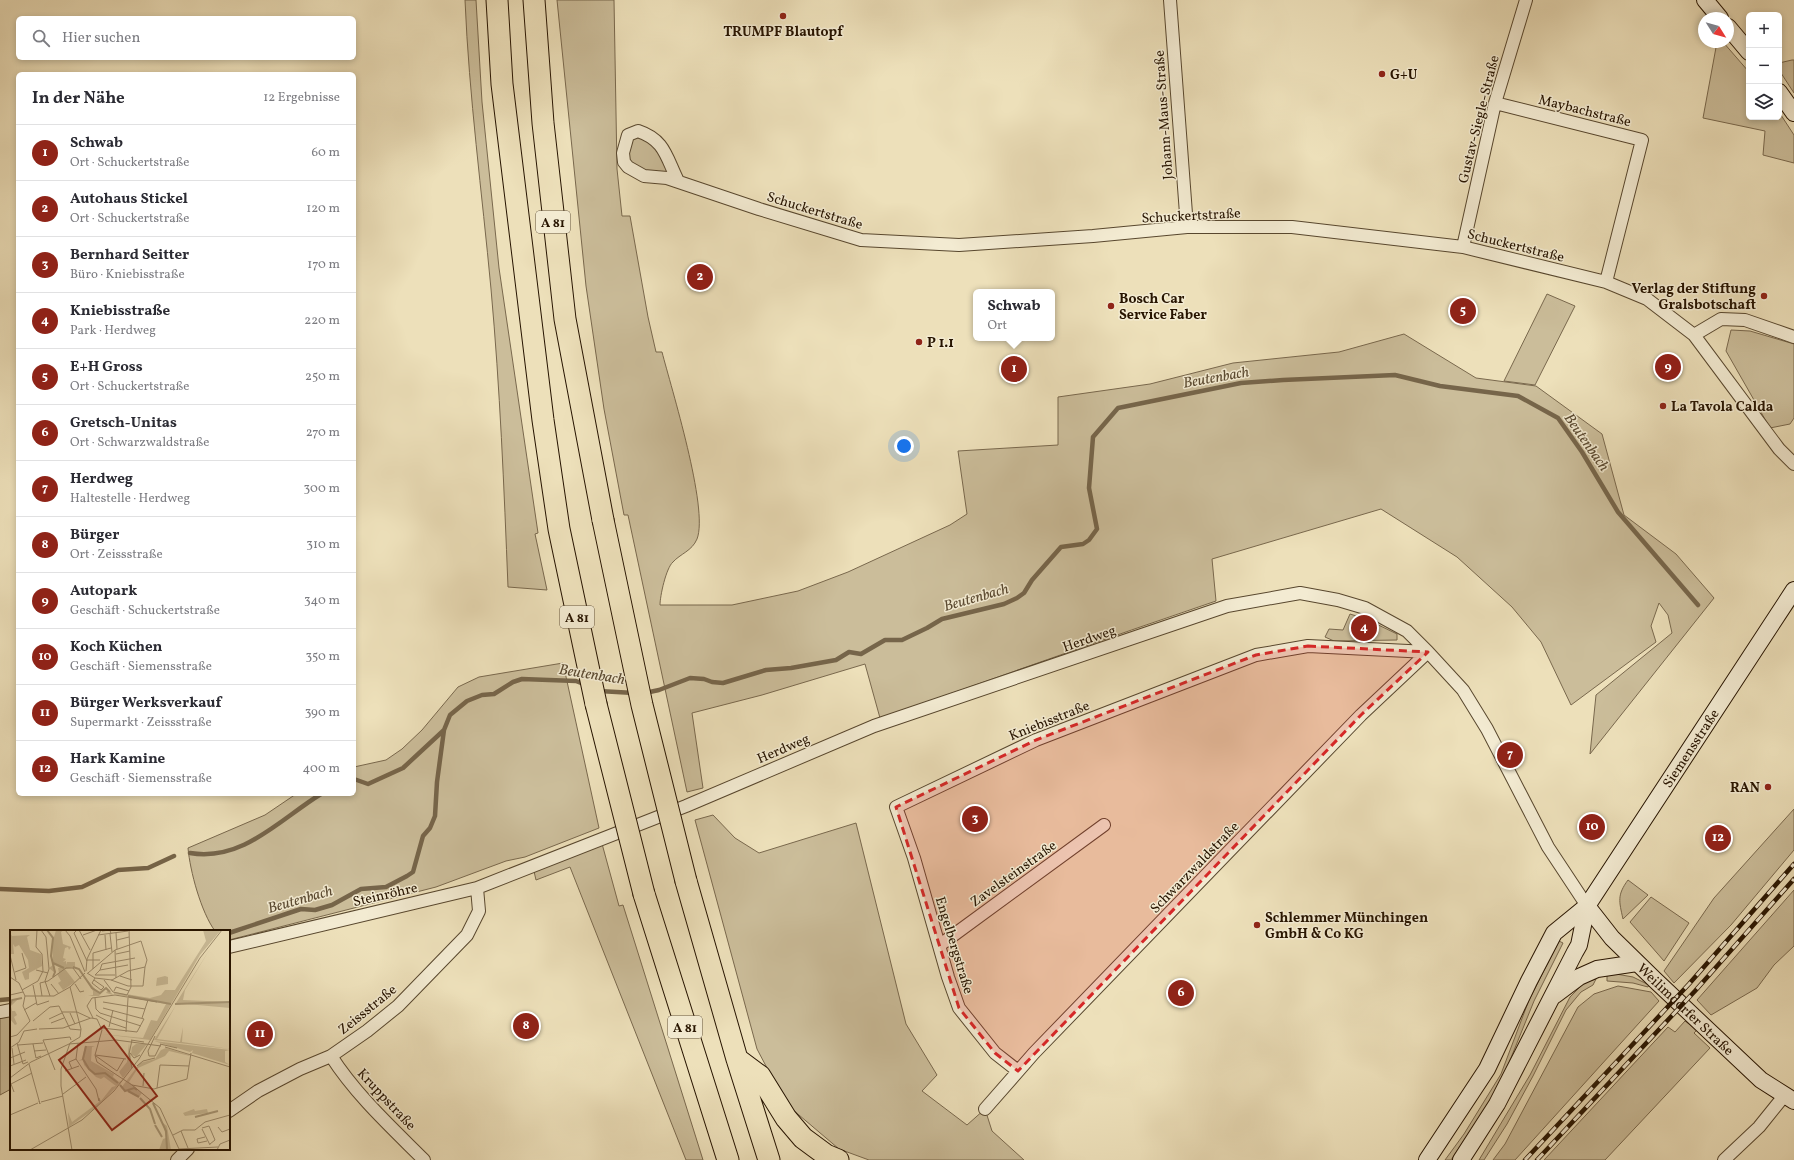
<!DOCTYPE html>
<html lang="de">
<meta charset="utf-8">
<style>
:root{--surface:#fff;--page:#f2f2f3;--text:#2b2b33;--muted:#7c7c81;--line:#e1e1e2;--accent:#8f2418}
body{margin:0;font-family:Vollkorn,serif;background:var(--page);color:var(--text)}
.controls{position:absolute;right:12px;top:12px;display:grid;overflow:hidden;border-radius:6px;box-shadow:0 2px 6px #0003}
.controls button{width:36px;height:36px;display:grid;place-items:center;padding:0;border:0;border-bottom:1px solid var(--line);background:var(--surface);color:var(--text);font:20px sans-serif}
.compass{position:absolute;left:1698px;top:12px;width:36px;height:36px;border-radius:50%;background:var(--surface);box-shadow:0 2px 6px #0003;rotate:127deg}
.you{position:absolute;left:904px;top:446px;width:14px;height:14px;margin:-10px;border:3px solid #fff;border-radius:50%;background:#1a73e8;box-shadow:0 0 0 6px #1a73e833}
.badge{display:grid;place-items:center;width:26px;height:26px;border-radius:50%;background:var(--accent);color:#fff;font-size:13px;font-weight:700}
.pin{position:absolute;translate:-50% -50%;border:2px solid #fff;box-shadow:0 1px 4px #0006}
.popup{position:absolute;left:973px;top:289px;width:82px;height:52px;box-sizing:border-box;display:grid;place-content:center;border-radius:6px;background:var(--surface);filter:drop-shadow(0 1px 3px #0005);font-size:13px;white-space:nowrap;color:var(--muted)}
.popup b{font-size:15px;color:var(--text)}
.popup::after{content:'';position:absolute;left:50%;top:100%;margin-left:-8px;border:8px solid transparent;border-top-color:var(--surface)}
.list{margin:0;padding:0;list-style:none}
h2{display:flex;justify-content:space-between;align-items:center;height:52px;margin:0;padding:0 16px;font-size:17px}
h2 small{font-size:13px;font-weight:400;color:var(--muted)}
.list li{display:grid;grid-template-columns:26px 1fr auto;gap:12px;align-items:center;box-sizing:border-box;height:56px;padding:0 16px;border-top:1px solid var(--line)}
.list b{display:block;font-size:15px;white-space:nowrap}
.list p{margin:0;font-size:13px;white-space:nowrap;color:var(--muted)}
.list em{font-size:13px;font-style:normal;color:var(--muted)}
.icon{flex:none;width:22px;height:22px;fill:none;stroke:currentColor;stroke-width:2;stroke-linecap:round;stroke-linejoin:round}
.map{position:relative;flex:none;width:1794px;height:1160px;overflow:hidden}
.search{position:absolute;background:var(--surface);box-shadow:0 2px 6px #0003;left:16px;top:16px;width:340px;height:44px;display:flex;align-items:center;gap:10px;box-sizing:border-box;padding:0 14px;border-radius:6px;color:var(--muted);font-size:15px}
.panel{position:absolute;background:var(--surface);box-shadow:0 2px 6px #0003;left:16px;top:72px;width:340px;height:724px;border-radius:6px}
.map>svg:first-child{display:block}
.green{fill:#cbbd9a;stroke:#79684d}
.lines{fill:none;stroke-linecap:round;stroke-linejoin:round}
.stream{stroke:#76654a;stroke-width:4.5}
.street-casing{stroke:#58472e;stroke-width:14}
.secondary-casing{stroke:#271400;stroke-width:18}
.highway-casing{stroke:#271400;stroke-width:23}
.street{stroke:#f3ebd2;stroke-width:12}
.secondary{stroke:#f3ebd2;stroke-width:16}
.highway{stroke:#ede0ba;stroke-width:21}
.rail-casing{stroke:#271400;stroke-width:4.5}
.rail{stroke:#f3ebd2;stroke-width:3;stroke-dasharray:9;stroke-linecap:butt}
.highway-bridge-casing{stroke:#271400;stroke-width:23;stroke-linecap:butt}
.highway-bridge{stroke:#ede0ba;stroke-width:21}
.marked{fill:#d62828;fill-opacity:0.2;stroke:#d62828;stroke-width:3;stroke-dasharray:8 5;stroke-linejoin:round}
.poi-dot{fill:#8f2418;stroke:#f3ebd2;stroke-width:1.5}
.labels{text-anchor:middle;stroke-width:3;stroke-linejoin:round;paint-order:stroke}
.shield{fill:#f3ebd2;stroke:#64543f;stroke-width:1}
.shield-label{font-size:13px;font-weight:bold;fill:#271400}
.poi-label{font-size:14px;font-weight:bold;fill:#271400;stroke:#f3ebd2;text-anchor:start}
.street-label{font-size:14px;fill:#271400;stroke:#f3ebd2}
.water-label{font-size:15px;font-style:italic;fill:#5b4a31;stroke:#f3ebd2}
.inset-river{fill:none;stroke:#aa9b7b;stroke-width:2}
.inset-road{fill:none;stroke:#9e8e70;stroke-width:1}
.view{fill:#8f2418;fill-opacity:0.15;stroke:#8f2418;stroke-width:2}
.inset-edge{fill:none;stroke:#271400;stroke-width:2}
</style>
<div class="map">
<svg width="1794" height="1160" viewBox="0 0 1794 1160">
<rect width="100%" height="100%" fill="#ede0ba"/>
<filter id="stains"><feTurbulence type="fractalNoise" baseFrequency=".005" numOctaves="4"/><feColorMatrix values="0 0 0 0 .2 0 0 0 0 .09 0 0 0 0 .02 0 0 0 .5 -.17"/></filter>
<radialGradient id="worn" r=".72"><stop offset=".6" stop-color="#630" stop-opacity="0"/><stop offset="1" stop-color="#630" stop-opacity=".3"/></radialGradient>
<!-- green -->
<path class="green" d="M465 0H476L482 102 499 268 538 533 535 534 547 590 508 587C504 487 500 388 491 289 482 192 469 97 465 0Z
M557 0H614L617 169 622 216H630L648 317 656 352H662C671 387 709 509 697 539 692 551 680 554 673 562 666 568 660 596 660 605H732L798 591 848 572 950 525 967 514 958 451 1058 445V397L1150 384 1233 363 1339 352 1404 334 1476 378 1536 386 1602 434 1624 515 1676 554 1714 598 1590 754 1596 695 1672 633 1668 615 1659 603 1651 626 1656 642 1571 705 1541 642 1512 607 1457 557 1381 509 1212 559 1216 601C1103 639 992 680 880 718L865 664 762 695 692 713 703 788 687 792 628 515H624L604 409 586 286Z
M1717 42H1723L1749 72V117H1779V112L1794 135V163L1763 155 1765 131 1703 118Z
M1792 60H1794V93L1779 70V63Z
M628 135H652L678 181 628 167Z
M1547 294 1575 306 1535 385 1504 381Z
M1731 330 1750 331 1794 344V418L1790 424 1770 428 1726 351Z
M1350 614 1366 619 1397 634V640L1334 641 1325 637 1329 629 1343 630Z
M563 663 599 828 525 857 506 861 436 887 229 940V931H215C201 912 190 871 188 848L265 815 296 794H354V767L386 760 402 749 422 730 458 687 479 677Z
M1794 809V850L1731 925 1674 983 1664 971 1714 898Z
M713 815 735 838 759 853 856 823 906 1024 937 1075 922 1091 967 1125 985 1109 992 1131 1024 1160H869L839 1149 786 1104 757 1049 695 820Z
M601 840 619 906 623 905 703 1160H686L570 867 536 880 533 867Z
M1628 880 1648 895 1623 919C1619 901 1617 895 1628 880Z
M1794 890V946L1774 965 1757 988 1711 1015 1697 1000Z
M1651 897 1689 923 1664 961 1630 922Z
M1559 941 1563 943 1534 1001 1504 1075 1491 1099 1451 1160H1445L1464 1134 1501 1074 1529 1000Z
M1616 974 1633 977 1649 985 1648 987 1633 983 1607 981V975Z
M1596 979 1593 985 1581 992 1566 1010 1533 1076 1507 1124 1484 1160H1479L1530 1075 1570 997 1585 982Z
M1618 986 1651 992 1659 1001 1515 1160H1493L1505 1144 1578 1007 1594 994Z
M11 1014V1089L0 1095V1017Z
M1685 1021 1697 1030 1694 1033 1710 1048 1605 1160H1544L1668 1027 1675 1032Z"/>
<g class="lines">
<!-- stream -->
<path class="stream" d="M599 691 634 693
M645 693 659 690 690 678 704 679 712 682 723 683 766 670 791 668 836 660 849 652 861 654 885 640H902L927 628 942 619 1004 604 1017 598 1024 593 1032 580 1061 547 1083 544 1089 540 1097 529 1089 488 1093 437 1118 408 1241 383 1283 380 1395 375 1440 386 1518 396 1558 418 1582 452 1618 512 1698 605
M354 779 368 784 403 768 444 730
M190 853C243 862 280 819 321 794
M0 889 49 891 82 887 118 870 148 868 174 856
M229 933 301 909 315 910 332 905 361 889 386 887 407 876 413 872 423 836 430 828 435 816 437 782 444 730 450 715 467 701 482 695 494 694 513 682 522 679 576 681 586 685
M0 1000 11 999"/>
<!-- street casing -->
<g class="street-casing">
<path id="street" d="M1170 0 1187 227
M1495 103 1642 140 1606 282
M678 181C666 157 665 140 638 131L628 135 623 153 624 162 628 167 644 176 667 178 759 209 861 240 959 245 1093 236 1187 227H1292L1463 247 1606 282 1647 299 1694 335 1779 449 1794 464
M1463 247 1495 103 1526 0
M1694 335 1721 319 1745 320 1794 337
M940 945 1104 825
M229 947 477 888 686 806 874 726 1227 606 1300 593 1338 600 1365 608 1407 631 1428 652 1463 690 1487 729 1548 847 1587 906
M0 1012 11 1010
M331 1056C356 1095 391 1127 424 1160
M1018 1071 995 1053 959 1008 948 977 914 858 896 807 1036 740 1256 655 1308 646 1428 652
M985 1109 1034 1053 1361 715 1428 652
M229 1111 258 1091 300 1069 331 1056 367 1031 398 1006 467 935 479 911 477 888
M177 1160 188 1149
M1724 1160 1759 1127 1784 1096"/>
</g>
<!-- secondary casing -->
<g class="secondary-casing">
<g id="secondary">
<path d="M1705 0 1720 18"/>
<path d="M1728 27 1749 52"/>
<path d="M1779 92 1794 113"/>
<path id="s1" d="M1587 906 1612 938 1655 980 1761 1080 1794 1101"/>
<path d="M1555 995 1579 977 1597 969 1637 963"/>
<path id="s2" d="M1427 1160 1487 1069 1529 981 1554 933 1587 906 1794 590"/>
<path d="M1461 1160 1497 1104 1575 952 1579 945 1587 906"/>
</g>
</g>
<!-- highway casing -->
<g class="highway-casing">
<path id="highway" d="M497 0 502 84 543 420 559 529 596 704
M534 0 543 123 565 319 603 520
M686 881 737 1059 769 1160
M644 894 728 1160
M737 1059 760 1076 786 1118 803 1138 826 1155 838 1160"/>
</g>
<!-- street -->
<use href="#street" class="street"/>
<!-- secondary -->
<use href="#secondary" class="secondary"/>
<!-- highway -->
<use href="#highway" class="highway"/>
<!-- rail casing -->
<g class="rail-casing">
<path id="rail" d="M1525 1160 1689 984 1794 864
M1537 1160 1695 991 1794 879"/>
</g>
<!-- rail -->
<use href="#rail" class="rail"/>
<!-- highway-bridge casing -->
<g class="highway-bridge-casing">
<path id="highway-bridge" d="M603 520 642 705 686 881
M596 704 644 894"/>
</g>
<!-- highway-bridge -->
<use href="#highway-bridge" class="highway-bridge"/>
</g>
<!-- marked area -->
<path class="marked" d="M1308 646 1428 652 1361 715 1018 1071 995 1053 959 1008 896 807 1036 740 1256 655Z"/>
<!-- markers -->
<g class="poi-dot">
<circle cx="783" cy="16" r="4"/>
<circle cx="1382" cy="74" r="4"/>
<circle cx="1764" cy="296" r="4"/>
<circle cx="1111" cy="306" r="4"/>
<circle cx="919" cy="342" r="4"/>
<circle cx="1663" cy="406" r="4"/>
<circle cx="1768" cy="787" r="4"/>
<circle cx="1257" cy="925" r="4"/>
</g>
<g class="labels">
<!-- shield labels -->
<g class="shield">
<rect x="536" y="211" width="34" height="22" rx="3"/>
<rect x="560" y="606" width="34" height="22" rx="3"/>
<rect x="668" y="1016" width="34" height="22" rx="3"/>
</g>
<g class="shield-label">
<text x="553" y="227">A 81</text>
<text x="577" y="622">A 81</text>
<text x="685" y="1032">A 81</text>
</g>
<!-- poi labels -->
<g class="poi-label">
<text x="783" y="36" text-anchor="middle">TRUMPF Blautopf</text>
<text x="1390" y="79">G+U</text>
<text x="1756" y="293" text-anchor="end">Verlag der Stiftung<tspan x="1756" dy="16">Gralsbotschaft</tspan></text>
<text x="1119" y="303">Bosch Car<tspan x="1119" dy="16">Service Faber</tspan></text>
<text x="927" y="347">P 1.1</text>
<text x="1671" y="411">La Tavola Calda</text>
<text x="1760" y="792" text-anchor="end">RAN</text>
<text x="1265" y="922">Schlemmer Münchingen<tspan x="1265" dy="16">GmbH &amp; Co KG</tspan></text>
</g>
<!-- street labels -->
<g class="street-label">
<text transform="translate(1585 110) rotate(14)" y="5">Maybachstraße</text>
<text transform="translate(1163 115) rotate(-94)" y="5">Johann-Maus-Straße</text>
<text transform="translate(1478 119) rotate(-76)" y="5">Gustav-Siegle-Straße</text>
<text transform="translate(815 210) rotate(17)" y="5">Schuckertstraße</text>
<text transform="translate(1191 215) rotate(-3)" y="5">Schuckertstraße</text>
<text transform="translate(1516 245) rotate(14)" y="5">Schuckertstraße</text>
<text transform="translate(1089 638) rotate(-19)" y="5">Herdweg</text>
<text transform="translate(1049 720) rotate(-22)" y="5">Kniebisstraße</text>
<text transform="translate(783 748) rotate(-23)" y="5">Herdweg</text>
<text dy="5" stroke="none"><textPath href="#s2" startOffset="492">Siemensstraße</textPath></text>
<text transform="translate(1194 867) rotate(-46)" y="5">Schwarzwaldstraße</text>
<text transform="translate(1013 873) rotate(-36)" y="5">Zavelsteinstraße</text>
<text transform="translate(385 894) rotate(-13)" y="5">Steinröhre</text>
<text transform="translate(955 945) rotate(73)" y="5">Engelbergstraße</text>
<text transform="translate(367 1009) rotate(-39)" y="5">Zeissstraße</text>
<text dy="5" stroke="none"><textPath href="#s1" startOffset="143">Weilimdorfer Straße</textPath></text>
<text transform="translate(387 1099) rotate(47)" y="5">Kruppstraße</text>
</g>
<!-- water labels -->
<g class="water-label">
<text transform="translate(1216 377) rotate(-10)" y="5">Beutenbach</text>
<text transform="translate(1587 442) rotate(55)" y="5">Beutenbach</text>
<text transform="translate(976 597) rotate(-16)" y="5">Beutenbach</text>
<text transform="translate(592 674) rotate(9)" y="5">Beutenbach</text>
<text transform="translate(300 899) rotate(-16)" y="5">Beutenbach</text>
</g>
</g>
<!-- overview -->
<g transform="translate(10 930)">
<rect width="220" height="220" fill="#ede0ba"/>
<path d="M37 0 44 7 46 0H54L51 2 53 14 61 17 59 20 58 17 55 18 53 28 56 29 53 32 56 31V35L57 32H65V37L55 39 65 52 53 60 48 53 51 51 47 44 49 43 48 38H50L44 34 45 43 39 38 43 35 42 8ZM193 0H211L190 25 140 110 92 104 133 108 141 90 147 91 156 74 104 64V62L140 68 151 65 155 60H165L196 11ZM0 3 2 6 20 5 17 7 20 20 31 24 32 36 19 43V49L15 50 12 42 19 38 18 30 9 15 5 17 3 14 4 24H0ZM200 19 175 60 173 70 220 72V78L166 73ZM74 46 85 59 90 63 95 58H97L103 65 96 63 98 60 95 59 89 66H78L83 65V61ZM155 46 158 47V54L146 56 147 48ZM2 69H8L1 76 2 81H5L7 85 4 87 7 94 5 95 0 89V74ZM166 75 147 109 170 112 173 97 172 112 220 119 144 110ZM144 111 220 120 215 121V132L220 135 182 123 183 120 180 122ZM119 113 122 137 113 148 109 142 117 132ZM126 114H137L126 127 121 124 122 117ZM75 116H85L82 117 81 131 104 144 103 147 109 152 113 150 87 177 59 197 58 182 62 192 89 172V168L91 171 102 157 106 156 94 147 91 149 86 147 74 135 73 130 68 131 72 129ZM156 118 179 125 180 126 159 121 155 126 128 138 119 152 132 163 129 167 111 158 130 133 145 129 151 120ZM184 179 185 181 197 179 198 183 175 186 173 183ZM153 193 157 196 161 220H149L153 209 156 208Z" fill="#cbbd9a"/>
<path class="inset-river" d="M37 0 43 8 41 26 45 42 43 47M43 33 54 38M63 37 69 39 82 58 90 63 96 58 100 62M118 66 161 74M165 74 220 72M0 75 2 70 12 68M76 116 73 129 79 139 85 144 95 143 108 153M110 155 115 161 124 158 127 160M118 161 129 167M130 168 140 179 145 194M143 173 156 201 157 219M185 187 208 181M145 195 152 207"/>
<path class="inset-road" d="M31 0 36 7 39 39 35 51 40 66M55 0 60 6 75 42M67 0 64 3 77 31M69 0 80 20M92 1 100 0 101 4M106 3 107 19M100 4 102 22M73 5 87 0M88 5 118 1M95 5 96 20M107 10 119 7M105 20 106 48M106 24 120 21M0 25 6 50M77 30H90M83 39V23L101 18M26 40 38 43M90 40 92 34 125 28M90 40 118 35M90 40 85 45H105M76 41 77 29 91 0M5 42 16 38 12 23M77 43 85 48 102 50 118 41 135 37 137 30 131 11 105 20 78 43M110 46 122 50M0 47 9 53 15 66M84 50 94 57 91 60 82 53 85 48M94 50 103 62M101 50 118 56H133L135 37M41 54 49 64M65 54 70 62 74 61M23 55 27 75 39 71M12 60 28 51 33 41 32 24 26 17 27 0M104 61 106 57 119 61M103 62 117 65 121 57 119 0M0 65 13 62M15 66H44L60 57M15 66 13 76 20 91M32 66 30 53 38 51 56 38H63L71 49M85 68 86 79 90 83 131 96M93 72 135 79M93 78 134 89 127 102M14 80 26 73M52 82H67L80 88M60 83 65 94M86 85 101 93 116 98M83 88 77 76 82 68 105 65 147 72M132 88 138 70M39 89 52 83M23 91 40 77 49 76 60 99 71 100M41 93 54 88M99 97 103 80M92 98 127 102M29 99 53 98 81 88 87 89 92 100 85 125 87 132 122 155 150 178 169 219 208 217M116 102 118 68M145 106 138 121 139 126H145L151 114M0 107 7 105 20 91M121 110 134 112M7 113 13 134 18 132M68 113 66 129 86 159 89 171V168M23 114 26 128 31 126M150 114 167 118M8 115 33 113M155 117 220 137M0 118 9 112 14 101 27 99M2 118 4 134M24 121 36 120M120 123 124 128 130 125M85 125 116 129M86 126 107 141 114 129M0 128 15 122M19 134 30 174 29 171M0 136 16 130M127 136 133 131 145 128M122 138 119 124 122 110M62 139 59 132 66 129M45 140 33 110 60 107 61 110M55 141 69 136M0 148 21 132 59 114 106 110 151 116M122 155 144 159 177 149 181 123M133 156 134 143M147 158 150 135 179 136M4 162 1 154 22 143M53 164 76 147M31 172 53 166M0 185 28 173M208 197 212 202 220 199M192 198 199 196 205 210 200 214M192 199 200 215M171 201 178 218M163 205 173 200H185L195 192 220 185M195 207 187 209 188 213 197 211M20 220 72 190 104 161 129 129 190 28 212 0M62 220 51 156V139L60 113 70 107 71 99 60 57 75 43M207 220 210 214 220 210"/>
<path class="view" d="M94 96 147 166 102 200 49 130Z"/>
<rect width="220" height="220" class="inset-edge"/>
</g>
<rect width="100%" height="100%" filter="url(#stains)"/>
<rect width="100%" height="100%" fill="url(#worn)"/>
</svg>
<div class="controls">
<button>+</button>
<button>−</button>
<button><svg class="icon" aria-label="layers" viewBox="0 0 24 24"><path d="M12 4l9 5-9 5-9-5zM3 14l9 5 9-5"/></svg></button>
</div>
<svg class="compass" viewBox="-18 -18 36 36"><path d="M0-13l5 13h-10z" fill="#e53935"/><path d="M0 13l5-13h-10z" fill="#7c7c81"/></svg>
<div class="you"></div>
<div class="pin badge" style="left:1014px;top:369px">1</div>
<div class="popup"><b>Schwab</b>Ort</div>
<div class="pin badge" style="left:700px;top:277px">2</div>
<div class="pin badge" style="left:975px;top:819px">3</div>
<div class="pin badge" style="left:1364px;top:628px">4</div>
<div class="pin badge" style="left:1463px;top:311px">5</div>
<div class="pin badge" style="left:1181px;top:993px">6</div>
<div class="pin badge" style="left:1510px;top:755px">7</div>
<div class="pin badge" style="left:526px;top:1026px">8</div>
<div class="pin badge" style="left:1668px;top:367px">9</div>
<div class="pin badge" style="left:1592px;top:827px">10</div>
<div class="pin badge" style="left:260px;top:1034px">11</div>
<div class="pin badge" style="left:1718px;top:838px">12</div>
<div class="search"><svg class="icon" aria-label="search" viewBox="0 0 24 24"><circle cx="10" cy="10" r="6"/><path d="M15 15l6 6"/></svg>Hier suchen</div>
<section class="panel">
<h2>In der Nähe<small>12 Ergebnisse</small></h2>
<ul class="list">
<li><span class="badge">1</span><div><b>Schwab</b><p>Ort · Schuckertstraße</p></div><em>60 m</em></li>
<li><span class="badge">2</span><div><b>Autohaus Stickel</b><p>Ort · Schuckertstraße</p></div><em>120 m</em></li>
<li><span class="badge">3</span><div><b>Bernhard Seitter</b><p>Büro · Kniebisstraße</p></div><em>170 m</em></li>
<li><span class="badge">4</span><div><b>Kniebisstraße</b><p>Park · Herdweg</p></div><em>220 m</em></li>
<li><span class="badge">5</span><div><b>E+H Gross</b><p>Ort · Schuckertstraße</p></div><em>250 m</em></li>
<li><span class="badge">6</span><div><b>Gretsch-Unitas</b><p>Ort · Schwarzwaldstraße</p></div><em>270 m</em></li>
<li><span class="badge">7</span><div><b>Herdweg</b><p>Haltestelle · Herdweg</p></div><em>300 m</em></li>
<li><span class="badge">8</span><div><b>Bürger</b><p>Ort · Zeissstraße</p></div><em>310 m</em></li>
<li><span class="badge">9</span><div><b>Autopark</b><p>Geschäft · Schuckertstraße</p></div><em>340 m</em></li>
<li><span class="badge">10</span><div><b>Koch Küchen</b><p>Geschäft · Siemensstraße</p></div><em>350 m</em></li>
<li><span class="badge">11</span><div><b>Bürger Werksverkauf</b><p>Supermarkt · Zeissstraße</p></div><em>390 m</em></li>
<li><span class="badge">12</span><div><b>Hark Kamine</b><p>Geschäft · Siemensstraße</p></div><em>400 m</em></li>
</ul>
</section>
</div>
